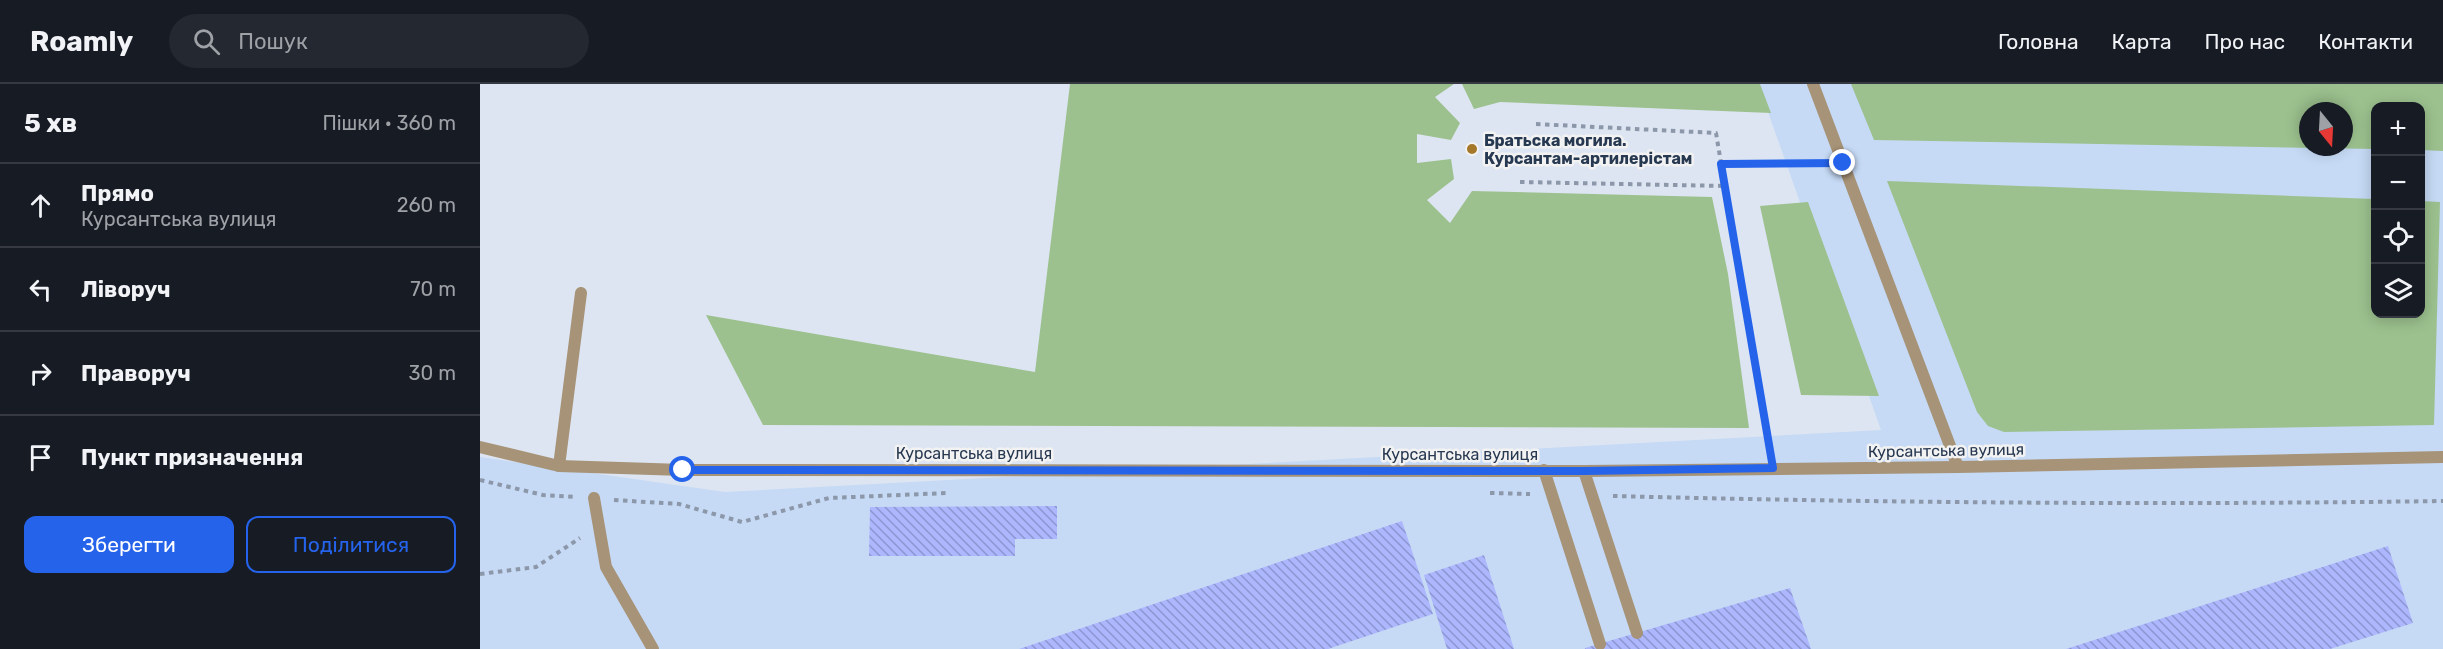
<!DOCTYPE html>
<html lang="uk">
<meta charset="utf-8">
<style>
:root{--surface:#171b24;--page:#242831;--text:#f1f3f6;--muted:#9ea1a6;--line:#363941;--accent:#2563eb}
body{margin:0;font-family:Rubik,sans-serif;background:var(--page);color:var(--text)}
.controls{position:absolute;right:18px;top:18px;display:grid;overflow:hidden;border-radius:12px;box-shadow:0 3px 15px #0003}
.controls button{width:54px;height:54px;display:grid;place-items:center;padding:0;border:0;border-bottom:2px solid var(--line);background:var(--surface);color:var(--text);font:30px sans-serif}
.compass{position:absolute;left:1819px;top:18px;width:54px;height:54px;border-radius:50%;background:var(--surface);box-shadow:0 3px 15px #0003;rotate:162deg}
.stop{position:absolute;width:18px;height:18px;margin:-14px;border:4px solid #2563eb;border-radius:50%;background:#fff}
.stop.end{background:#2563eb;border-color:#fff;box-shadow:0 2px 6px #0008}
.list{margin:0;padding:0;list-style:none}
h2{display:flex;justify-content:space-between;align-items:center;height:78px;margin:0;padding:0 24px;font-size:26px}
h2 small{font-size:20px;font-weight:400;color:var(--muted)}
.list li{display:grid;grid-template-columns:39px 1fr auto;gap:18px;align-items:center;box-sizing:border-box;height:84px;padding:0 24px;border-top:2px solid var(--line)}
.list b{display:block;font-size:22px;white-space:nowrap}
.list p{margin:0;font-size:20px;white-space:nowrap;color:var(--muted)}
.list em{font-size:20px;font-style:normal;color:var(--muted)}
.actions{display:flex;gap:12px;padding:18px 24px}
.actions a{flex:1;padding:14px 0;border:2px solid var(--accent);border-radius:12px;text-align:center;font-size:21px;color:var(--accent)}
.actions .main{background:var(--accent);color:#fff}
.icon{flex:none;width:33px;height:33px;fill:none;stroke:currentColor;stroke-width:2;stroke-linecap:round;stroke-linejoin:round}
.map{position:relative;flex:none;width:1963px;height:565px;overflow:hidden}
header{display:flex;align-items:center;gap:36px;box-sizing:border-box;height:84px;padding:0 30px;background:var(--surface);border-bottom:2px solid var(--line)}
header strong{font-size:28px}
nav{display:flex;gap:33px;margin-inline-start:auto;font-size:21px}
.search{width:420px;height:54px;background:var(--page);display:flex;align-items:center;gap:15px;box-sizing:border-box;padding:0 21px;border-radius:33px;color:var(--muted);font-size:22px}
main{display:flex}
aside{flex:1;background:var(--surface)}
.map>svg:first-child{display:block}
.built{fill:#c6daf5;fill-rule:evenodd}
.green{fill:#9cc18e;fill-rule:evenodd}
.building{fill:url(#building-back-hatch)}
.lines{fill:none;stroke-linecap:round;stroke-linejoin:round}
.path{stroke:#8c98aa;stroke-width:4;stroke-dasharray:4.5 4.5;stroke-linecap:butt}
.service{stroke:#a79377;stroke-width:12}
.tertiary{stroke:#a79377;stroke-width:12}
.route{stroke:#2563eb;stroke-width:8}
.poi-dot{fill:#a47729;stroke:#f2f2f2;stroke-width:2}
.labels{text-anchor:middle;stroke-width:5;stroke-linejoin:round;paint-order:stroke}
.poi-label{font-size:16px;font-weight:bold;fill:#273851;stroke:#f2f2f2;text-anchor:start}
.street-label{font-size:16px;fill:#273851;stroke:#f2f2f2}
</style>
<header>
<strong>Roamly</strong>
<div class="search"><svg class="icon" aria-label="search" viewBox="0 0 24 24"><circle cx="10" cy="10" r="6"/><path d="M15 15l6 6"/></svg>Пошук</div>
<nav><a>Головна</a><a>Карта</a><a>Про нас</a><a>Контакти</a></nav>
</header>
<main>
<aside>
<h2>5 хв<small>Пішки · 360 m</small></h2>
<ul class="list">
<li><svg class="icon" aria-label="ahead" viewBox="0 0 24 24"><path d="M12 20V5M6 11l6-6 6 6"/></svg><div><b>Прямо</b><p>Курсантська вулиця</p></div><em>260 m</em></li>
<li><svg class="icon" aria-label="left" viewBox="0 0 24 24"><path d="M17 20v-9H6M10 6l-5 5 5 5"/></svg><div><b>Ліворуч</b></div><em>70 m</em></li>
<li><svg class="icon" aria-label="right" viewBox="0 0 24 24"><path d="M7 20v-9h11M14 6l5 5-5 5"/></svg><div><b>Праворуч</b></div><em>30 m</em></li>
<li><svg class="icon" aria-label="arrive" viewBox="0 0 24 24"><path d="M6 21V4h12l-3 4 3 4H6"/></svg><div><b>Пункт призначення</b></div></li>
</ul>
<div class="actions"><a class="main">Зберегти</a><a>Поділитися</a></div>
</aside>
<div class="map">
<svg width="1963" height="565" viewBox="0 0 1963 565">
<defs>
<pattern id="building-back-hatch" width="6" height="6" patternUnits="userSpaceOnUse" patternTransform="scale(1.5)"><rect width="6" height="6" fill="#acb7fe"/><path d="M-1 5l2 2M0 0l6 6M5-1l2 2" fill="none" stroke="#8c96d0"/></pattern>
</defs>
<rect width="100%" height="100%" fill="#dde5f2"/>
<!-- built -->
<path class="built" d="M1278 0H1963V565H0V373L245 408 1401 346ZM1896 22H1940V230H1896ZM1828 27H1864V63H1828Z"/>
<!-- green -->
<path class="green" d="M590 0H974L955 13 980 39 971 56 937 50V79L971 75 974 95 947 116 970 139 992 107 1232 113 1248 190 1269 344 283 341 226 231 555 288Z
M982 0H1280L1291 29 1020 18 994 25Z
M1371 0H1963V67L1941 66 1940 22H1896L1895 65 1394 56ZM1828 27H1864V63H1828Z
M1407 97 1895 115 1896 230H1940L1941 117 1960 118 1954 341 1524 348 1508 342 1497 328Z
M1328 118 1399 312 1321 311 1280 122Z"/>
<!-- building -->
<path class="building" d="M577 422V455H535V472H389L390 423Z
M922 437 953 530 848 565H539Z
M1908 462 1933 539 1850 565H1586Z
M1004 471 1034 565H967L944 491Z
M1310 504 1331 565H1105V564Z"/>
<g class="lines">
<!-- path -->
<path class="path" d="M1056 40 1236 49 1289 365
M1241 80H1344
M1040 98 1245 102
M0 396 63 411 96 413
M1010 409 1050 410
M1133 412C1410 419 1686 421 1963 417
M134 416 199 420 262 438 349 414 468 409
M0 490 56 483 100 454"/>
<!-- service -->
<path class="service" d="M1333 0 1478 383
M79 382 101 209
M1064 386 1120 560
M1104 387 1157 549
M114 414 126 483 173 565"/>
<!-- tertiary -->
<path class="tertiary" d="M0 363 79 382 203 386 1104 387 1478 383 1963 373"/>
</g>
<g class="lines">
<!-- route -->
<path class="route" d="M203 386 1104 387 1293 384 1241 80 1363 79"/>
</g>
<!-- markers -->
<circle class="poi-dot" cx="992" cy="65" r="6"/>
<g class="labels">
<!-- poi labels -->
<g class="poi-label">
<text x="1004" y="62">Братьска могила.<tspan x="1004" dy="18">Курсантам-артилерістам</tspan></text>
</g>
<!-- street labels -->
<g class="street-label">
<text transform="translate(1466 366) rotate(-1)" y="6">Курсантська вулиця</text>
<text x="494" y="375">Курсантська вулиця</text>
<text x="980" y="376">Курсантська вулиця</text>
</g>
</g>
</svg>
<div class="controls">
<button>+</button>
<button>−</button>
<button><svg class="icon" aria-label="locate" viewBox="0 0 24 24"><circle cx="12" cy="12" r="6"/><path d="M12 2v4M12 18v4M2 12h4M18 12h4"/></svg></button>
<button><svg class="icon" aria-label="layers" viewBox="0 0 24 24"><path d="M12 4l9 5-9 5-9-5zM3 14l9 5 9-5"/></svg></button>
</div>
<svg class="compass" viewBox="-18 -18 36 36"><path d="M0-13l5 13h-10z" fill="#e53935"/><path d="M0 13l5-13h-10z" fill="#9ea1a6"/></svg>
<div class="stop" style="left:203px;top:386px"></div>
<div class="stop end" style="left:1363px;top:79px"></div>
</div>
</main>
